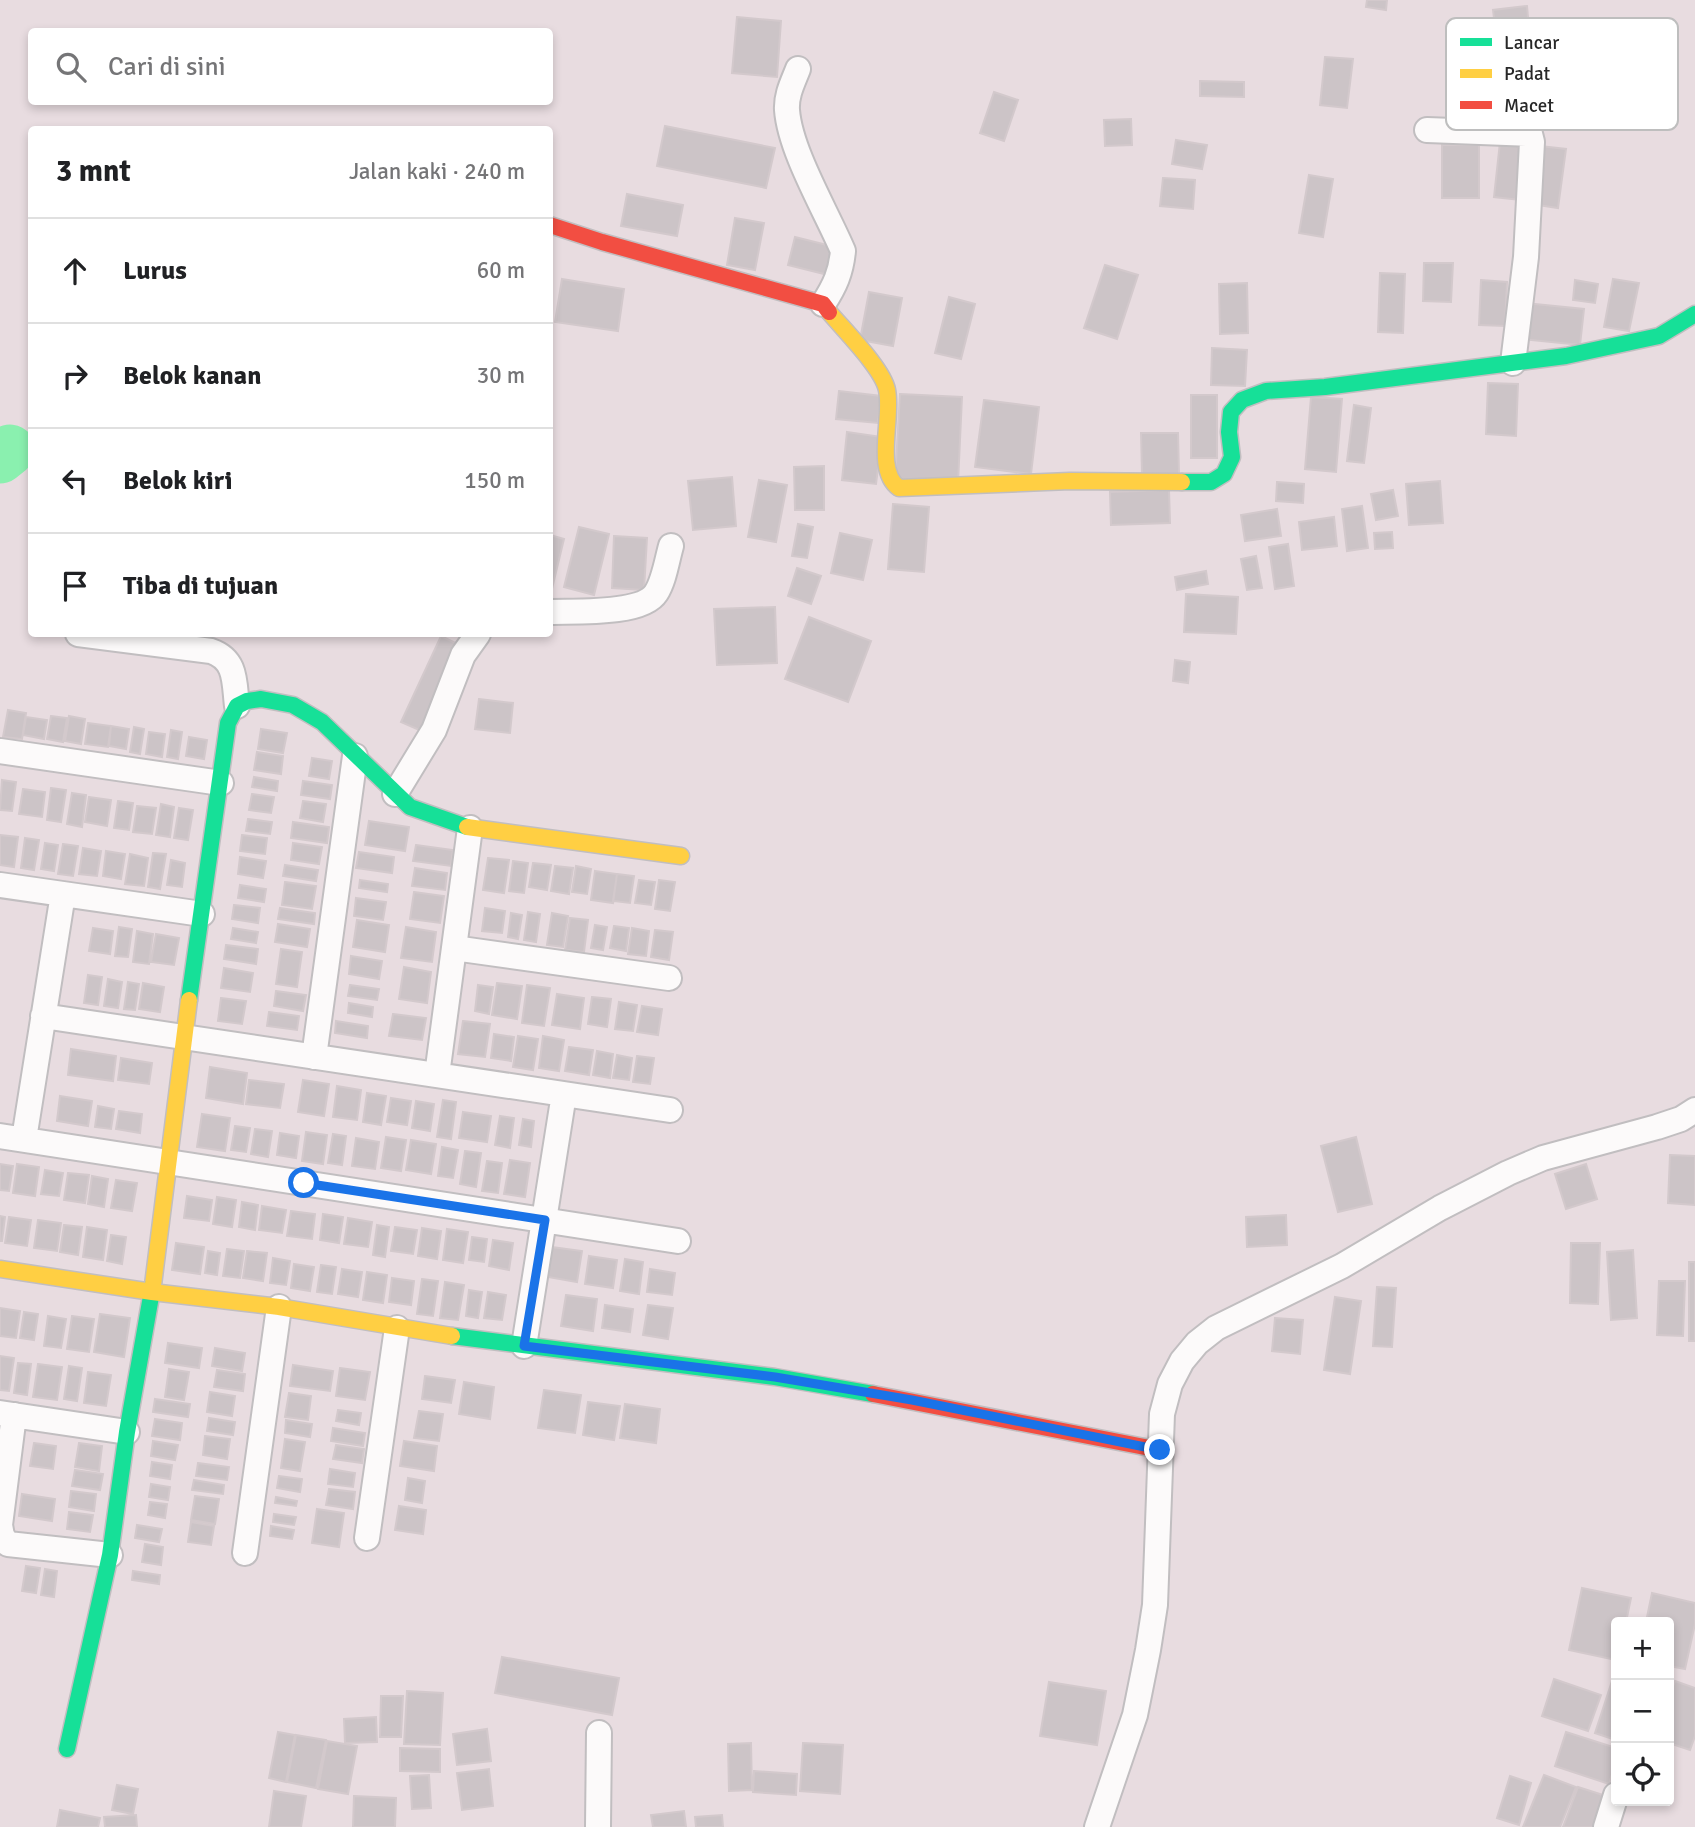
<!DOCTYPE html>
<html lang="id">
<meta charset="utf-8">
<style>
:root{--surface:#fff;--page:#f2f2f2;--text:#202124;--muted:#757577;--line:#e0e0e0}
body{margin:0;font-family:Signika,sans-serif;background:var(--page);color:var(--text)}
.controls{position:absolute;right:21px;bottom:21px;display:grid;overflow:hidden;border-radius:7px;box-shadow:0 4px 10px #0003}
.controls button{width:63px;height:63px;display:grid;place-items:center;padding:0;border:0;border-bottom:2px solid var(--line);background:var(--surface);color:var(--text);font:35px sans-serif}
.stop{position:absolute;width:21px;height:21px;margin:-16px;border:5px solid #1a73e8;border-radius:50%;background:#fff}
.stop.end{background:#1a73e8;border-color:#fff;box-shadow:0 2px 7px #0008}
.list{margin:0;padding:0;list-style:none}
h2{display:flex;justify-content:space-between;align-items:center;height:91px;margin:0;padding:0 28px;font-size:30px}
h2 small{font-size:23px;font-weight:400;color:var(--muted)}
.list li{display:grid;grid-template-columns:46px 1fr auto;gap:21px;align-items:center;box-sizing:border-box;height:105px;padding:0 28px;border-top:2px solid var(--line)}
.list b{display:block;font-size:26px;white-space:nowrap}
.list em{font-size:23px;font-style:normal;color:var(--muted)}
.icon{flex:none;width:38px;height:38px;fill:none;stroke:currentColor;stroke-width:2;stroke-linecap:round;stroke-linejoin:round}
.map{position:relative;flex:none;width:1695px;height:1827px;overflow:hidden}
.search{position:absolute;background:var(--surface);box-shadow:0 4px 10px #0003;left:28px;top:28px;width:525px;height:77px;display:flex;align-items:center;gap:18px;box-sizing:border-box;padding:0 24px;border-radius:7px;color:var(--muted);font-size:26px}
.panel{position:absolute;background:var(--surface);box-shadow:0 4px 10px #0003;left:28px;top:126px;width:525px;height:511px;border-radius:7px}
.map>svg:first-child{display:block}
.lines{fill:none;stroke-linecap:round;stroke-linejoin:round}
.river{stroke:#8af0af;stroke-width:51}
.building{fill:#ccc4c7;stroke:#d3c9cc;stroke-width:2}
.street-casing{stroke:#c1bec0;stroke-width:28}
.fast-casing{stroke:#c1bec0;stroke-width:19}
.slow-casing{stroke:#c1bec0;stroke-width:19}
.jam-casing{stroke:#c1bec0;stroke-width:19}
.street{stroke:#fcfafa;stroke-width:24}
.fast{stroke:#16e098;stroke-width:16}
.slow{stroke:#ffcf43;stroke-width:16}
.jam{stroke:#f24e42;stroke-width:16}
.route{stroke:#1a73e8;stroke-width:9}
.key{fill:#fff;stroke:#bebebe;stroke-width:2}
.key-label{font-size:19px;fill:#282828}
</style>
<div class="map">
<svg width="1695" height="1827" viewBox="0 0 1695 1827">
<rect width="100%" height="100%" fill="#e8dce0"/>
<g class="lines">
<!-- river -->
<path class="river" d="M0 458 10 450"/>
</g>
<!-- building -->
<path class="building" d="M1367 0H1387L1386 10 1366 7Z
M1527 6 1530 39 1497 43 1493 10Z
M737 17 781 21 777 77 732 73Z
M1325 57 1353 59 1347 108 1320 105Z
M1551 78 1576 79 1573 130 1548 129Z
M1200 81 1244 82V97L1200 96Z
M994 92 1018 100 1004 141 980 133Z
M1526 93 1528 130 1505 131 1503 95Z
M1131 119 1132 145 1105 146 1104 120Z
M665 126 775 148 766 188 657 166Z
M1176 140 1207 145 1202 169 1172 164Z
M1500 142 1525 144 1520 200 1494 197Z
M1442 145H1479V198H1442Z
M1540 146 1566 149 1558 208 1531 204Z
M1309 175 1333 179 1323 237 1299 233Z
M1163 178 1195 180 1193 209 1160 206Z
M627 194 683 205 677 236 621 226Z
M735 218 764 223 755 270 727 265Z
M795 237 835 247 828 275 788 265Z
M1424 263H1453L1451 302 1423 301Z
M1105 265 1138 275 1117 339 1084 328Z
M1380 273 1405 274 1403 333 1378 332Z
M562 279 624 289 618 331 555 322Z
M1613 279 1639 283 1629 331 1604 327Z
M1481 280 1507 282 1505 326 1479 325Z
M1575 280 1598 284 1595 303 1573 300Z
M1247 283 1248 333 1220 334 1219 284Z
M869 292 902 298 893 346 860 340Z
M949 297 975 304 961 359 935 353Z
M1525 303 1584 309 1580 345 1521 339Z
M1212 348 1247 350 1245 386 1211 385Z
M1488 383 1518 384 1516 436 1486 434Z
M839 391 881 396 878 423 836 419Z
M900 394 962 397 958 483 895 480Z
M1191 395H1217V458H1191Z
M1311 397 1342 399 1336 472 1305 469Z
M984 400 1039 407 1031 474 975 467Z
M1354 405 1371 408 1364 463 1347 461Z
M847 432 882 437 876 484 842 480Z
M1141 433H1178L1179 474H1142Z
M824 466V510H795L794 467Z
M732 477 736 526 693 530 688 481Z
M759 480 787 485 776 542 748 537Z
M1440 481 1443 523 1409 525 1406 484Z
M1277 482 1304 484 1303 503 1276 501Z
M1169 490 1170 523 1111 525 1110 492Z
M1393 490 1398 516 1376 520 1371 494Z
M893 504 929 507 924 572 888 569Z
M1362 506 1368 548 1347 551 1342 509Z
M1277 509 1281 536 1245 541 1241 515Z
M1334 517 1337 546 1302 550 1299 522Z
M798 524 813 527 807 558 792 556Z
M579 527 609 534 594 595 564 587Z
M1392 532 1393 548 1375 549 1374 533Z
M840 533 872 540 863 580 831 573Z
M550 535 564 539 550 597Z
M614 536 647 538 644 590 612 588Z
M1288 544 1294 586 1275 589 1269 547Z
M1256 556 1262 588 1247 590 1241 559Z
M797 568 821 576 811 604 788 596Z
M1206 571 1208 584 1177 590 1175 577Z
M1186 594 1238 597 1236 634 1184 632Z
M775 607 777 663 717 665 714 609Z
M809 617 871 641 848 702 785 679Z
M441 636 466 648 426 733 401 722Z
M1175 660 1190 662 1188 683 1173 681Z
M479 699 513 703 510 733 475 729Z
M8 710 26 713 22 739 3 737Z
M51 716 67 718 63 742 47 739Z
M69 716 85 719 81 744 65 741Z
M26 717 47 720 44 739 23 735Z
M88 723 111 726 108 747 85 744Z
M111 726 129 729 126 749 109 746Z
M134 727 144 729 140 754 130 752Z
M261 729 287 733 283 753 258 749Z
M171 730 182 732 178 759 167 757Z
M149 732 165 734 162 757 146 754Z
M189 737 207 740 204 759 186 756Z
M257 752 283 756 281 774 254 770Z
M312 758 332 761 329 779 309 776Z
M254 777 278 781 277 791 252 787Z
M2 780 16 782 12 811 0 810Z
M303 781 332 785 330 799 301 795Z
M51 788 66 790 61 822 47 820Z
M23 789 45 792 42 817 19 814Z
M72 793 86 795 82 827 67 824Z
M252 794 274 797 271 813 249 810Z
M89 797 111 800 107 826 85 822Z
M118 801 133 803 129 830 114 828Z
M303 801 326 804 323 822 300 818Z
M161 804 174 807 170 837 156 835Z
M137 806 156 808 152 834 133 832Z
M179 808 193 810 188 840 174 838Z
M248 819 272 822 270 834 246 831Z
M369 821 409 827 405 851 365 845Z
M293 822 329 827 327 843 291 838Z
M0 835 18 837 14 867 0 865Z
M242 835 267 838 265 854 240 851Z
M25 838 39 840 34 870 21 868Z
M45 843 58 845 54 871 41 869Z
M293 843 322 847 319 864 291 860Z
M63 844 78 846 73 876 58 874Z
M416 845 453 850 451 866 413 861Z
M83 848 101 851 97 876 79 874Z
M106 851 125 854 121 879 103 876Z
M359 852 394 857 392 873 356 868Z
M153 853 166 854 160 889 148 887Z
M130 854 148 858 144 886 125 884Z
M240 857 266 861 263 878 238 874Z
M488 858 509 860 504 893 483 890Z
M171 860 185 863 182 887 167 885Z
M513 861 528 863 524 893 509 891Z
M533 863 551 865 547 890 529 887Z
M285 865 318 870 316 881 283 876Z
M555 866 573 868 569 894 551 891Z
M576 866 591 869 587 894 572 892Z
M415 868 447 873 445 890 412 886Z
M595 871 617 874 613 903 591 900Z
M617 874 634 876 630 903 613 901Z
M360 880 388 884 387 892 359 888Z
M639 880 655 882 651 905 635 903Z
M659 880 675 882 670 911 655 909Z
M285 882 316 886 312 909 282 905Z
M240 885 266 889 264 902 238 898Z
M414 892 444 896 440 923 410 919Z
M356 898 386 902 383 920 354 916Z
M234 905 260 908 258 923 232 919Z
M280 908 315 913 314 924 278 919Z
M485 908 505 911 502 933 482 931Z
M528 912 540 914 536 942 524 940Z
M511 913 522 915 518 939 508 937Z
M552 913 568 916 563 947 547 945Z
M570 918 588 920 584 952 565 950Z
M357 920 389 925 385 952 353 947Z
M278 924 310 929 307 947 275 942Z
M595 925 607 927 603 950 591 948Z
M614 926 629 928 626 951 610 948Z
M119 927 132 929 128 957 115 956Z
M406 927 436 932 432 962 401 958Z
M93 928 113 931 110 954 89 951Z
M233 928 258 932 256 943 231 939Z
M632 928 649 931 646 956 628 954Z
M655 930 673 932 669 960 651 957Z
M137 931 153 934 149 964 133 962Z
M156 934 179 938 174 965 151 962Z
M226 945 258 949 256 964 224 959Z
M281 949 302 952 297 987 276 984Z
M351 956 382 961 379 979 349 974Z
M404 967 431 972 427 1003 399 999Z
M224 968 253 973 250 992 221 988Z
M88 975 102 977 98 1005 84 1003Z
M108 979 122 982 118 1008 104 1006Z
M128 982 139 984 135 1010 124 1009Z
M143 983 164 987 160 1012 139 1009Z
M497 983 522 986 517 1019 492 1015Z
M350 985 379 989 377 1000 348 996Z
M478 985 493 987 489 1014 475 1011Z
M527 985 550 988 544 1026 522 1023Z
M276 991 306 995 303 1011 274 1006Z
M557 994 584 998 580 1029 552 1025Z
M592 997 611 999 607 1027 588 1024Z
M221 998 246 1001 242 1024 218 1021Z
M619 1002 637 1005 633 1031 615 1029Z
M349 1003 373 1007 372 1017 348 1013Z
M642 1006 662 1009 658 1035 637 1032Z
M269 1012 299 1016 297 1030 267 1026Z
M393 1014 426 1018 422 1040 389 1036Z
M336 1021 368 1026 367 1038 335 1033Z
M463 1021 490 1024 485 1057 458 1054Z
M494 1034 514 1037 511 1061 491 1058Z
M518 1036 538 1039 533 1070 513 1067Z
M543 1036 564 1040 559 1071 539 1068Z
M569 1047 593 1050 589 1075 565 1071Z
M71 1049 116 1056 113 1081 68 1075Z
M597 1051 613 1054 610 1078 593 1075Z
M617 1055 632 1058 629 1080 613 1078Z
M637 1056 654 1058 650 1084 633 1082Z
M121 1058 152 1063 149 1084 118 1080Z
M210 1067 247 1073 243 1104 206 1098Z
M249 1080 284 1084 280 1108 246 1104Z
M303 1080 329 1084 324 1116 298 1112Z
M337 1086 361 1090 357 1120 333 1117Z
M367 1093 386 1096 381 1125 363 1122Z
M60 1096 92 1101 88 1126 57 1121Z
M391 1098 411 1101 407 1125 387 1122Z
M443 1100 456 1102 451 1139 437 1137Z
M416 1101 434 1104 430 1131 412 1128Z
M98 1106 114 1109 111 1129 95 1127Z
M119 1111 142 1114 140 1133 116 1129Z
M463 1112 491 1116 487 1142 459 1138Z
M202 1114 230 1118 225 1151 197 1147Z
M500 1116 514 1118 510 1148 495 1145Z
M523 1119 534 1121 531 1147 519 1145Z
M235 1126 250 1128 246 1152 231 1150Z
M255 1129 272 1131 268 1157 251 1154Z
M306 1132 327 1135 323 1164 302 1161Z
M280 1133 299 1136 296 1158 277 1155Z
M333 1134 346 1136 342 1165 328 1163Z
M386 1137 406 1140 401 1171 381 1168Z
M1356 1137 1372 1204 1338 1212 1321 1146Z
M356 1138 379 1142 375 1169 352 1166Z
M411 1140 436 1144 431 1174 406 1170Z
M442 1147 458 1150 453 1178 438 1176Z
M465 1151 481 1153 476 1187 460 1184Z
M1670 1155 1695 1156V1205L1668 1203Z
M510 1160 530 1163 525 1197 504 1194Z
M487 1161 502 1163 498 1193 482 1191Z
M0 1164 13 1166 9 1191 0 1190Z
M17 1164 39 1167 35 1196 13 1193Z
M1586 1164 1597 1199 1566 1209 1555 1174Z
M45 1170 63 1173 59 1196 41 1194Z
M68 1173 89 1175 85 1203 64 1200Z
M92 1176 108 1179 104 1207 88 1204Z
M116 1180 137 1183 132 1211 111 1208Z
M187 1196 212 1200 209 1221 184 1218Z
M217 1197 236 1200 232 1227 213 1224Z
M242 1202 258 1205 255 1230 239 1227Z
M262 1206 286 1210 282 1233 259 1230Z
M291 1211 315 1214 312 1239 287 1236Z
M323 1214 343 1217 339 1243 320 1240Z
M1286 1215 1287 1245 1247 1247 1246 1217Z
M0 1216 5 1217 2 1241H0Z
M9 1217 31 1220 27 1246 5 1243Z
M348 1218 372 1222 368 1247 344 1244Z
M38 1220 61 1223 57 1251 34 1248Z
M64 1225 82 1227 78 1255 60 1252Z
M377 1225 389 1227 385 1257 373 1255Z
M87 1227 107 1230 103 1260 83 1257Z
M395 1227 417 1230 413 1254 391 1251Z
M422 1228 441 1231 437 1259 418 1256Z
M447 1229 468 1232 463 1263 443 1260Z
M111 1235 126 1237 122 1264 107 1261Z
M472 1237 487 1239 484 1262 469 1260Z
M493 1240 513 1243 509 1270 489 1266Z
M176 1243 204 1247 200 1274 172 1270Z
M1571 1243H1600L1598 1304 1570 1303Z
M552 1247 582 1251 577 1282 548 1277Z
M227 1249 244 1251 240 1278 223 1276Z
M1633 1250 1637 1318 1611 1320 1607 1252Z
M208 1251 220 1253 217 1275 205 1273Z
M247 1251 267 1253 263 1281 243 1278Z
M589 1256 617 1260 613 1288 585 1284Z
M273 1258 290 1261 286 1285 270 1283Z
M625 1259 643 1262 639 1294 620 1291Z
M1689 1262H1695V1341H1689Z
M294 1264 314 1267 310 1291 291 1288Z
M321 1265 336 1267 332 1294 317 1292Z
M342 1269 362 1272 358 1297 338 1294Z
M650 1269 675 1273 672 1295 647 1292Z
M367 1272 387 1275 383 1303 363 1300Z
M392 1278 414 1281 411 1305 389 1302Z
M422 1279 438 1281 433 1316 417 1314Z
M1659 1281H1685L1683 1336 1657 1335Z
M445 1282 464 1285 458 1320 440 1318Z
M1377 1287 1396 1288 1392 1347 1373 1346Z
M469 1290 482 1292 478 1318 466 1316Z
M488 1292 506 1295 502 1320 484 1318Z
M566 1295 597 1299 593 1331 561 1326Z
M1335 1297 1361 1301 1350 1374 1324 1370Z
M605 1305 633 1309 630 1332 602 1328Z
M648 1305 673 1308 668 1339 643 1335Z
M0 1308 20 1311 16 1338 0 1336Z
M24 1312 38 1314 34 1340 20 1338Z
M100 1314 130 1318 124 1357 94 1352Z
M48 1316 66 1319 61 1348 44 1346Z
M72 1316 94 1319 89 1352 67 1349Z
M1275 1318 1303 1320 1300 1354 1272 1351Z
M168 1343 202 1348 199 1368 165 1363Z
M215 1348 245 1353 242 1371 212 1366Z
M0 1356 14 1358 9 1391 0 1390Z
M18 1363 31 1364 27 1395 14 1393Z
M38 1364 62 1367 57 1400 33 1397Z
M293 1365 333 1371 330 1391 290 1386Z
M69 1366 82 1368 77 1401 64 1399Z
M340 1368 370 1372 365 1400 336 1396Z
M169 1369 189 1372 184 1400 165 1397Z
M217 1370 245 1374 243 1391 214 1387Z
M88 1372 111 1375 106 1406 84 1403Z
M425 1376 455 1380 451 1403 422 1399Z
M464 1382 494 1387 490 1419 459 1414Z
M544 1390 581 1395 575 1433 538 1428Z
M210 1392 235 1396 232 1416 207 1412Z
M289 1393 311 1396 308 1420 285 1417Z
M155 1399 190 1404 188 1417 153 1412Z
M588 1402 620 1406 614 1440 583 1435Z
M625 1404 660 1409 656 1443 620 1438Z
M338 1410 361 1413 359 1425 336 1421Z
M419 1411 443 1414 439 1441 414 1438Z
M209 1418 235 1422 233 1435 207 1431Z
M155 1419 182 1423 180 1440 152 1436Z
M286 1420 312 1424 310 1437 285 1433Z
M333 1428 365 1433 363 1446 331 1441Z
M205 1436 230 1439 227 1459 203 1455Z
M285 1439 305 1442 300 1471 281 1468Z
M153 1441 178 1445 175 1460 151 1456Z
M404 1441 437 1446 434 1471 400 1466Z
M34 1443 56 1446 53 1469 30 1466Z
M79 1443 102 1446 99 1471 75 1467Z
M336 1445 364 1449 362 1463 333 1459Z
M152 1462 172 1465 170 1479 150 1476Z
M198 1463 229 1467 227 1480 196 1476Z
M330 1469 355 1473 353 1487 328 1484Z
M75 1470 103 1474 100 1490 72 1486Z
M279 1476 302 1479 300 1492 277 1488Z
M408 1478 425 1481 422 1503 405 1500Z
M194 1480 224 1485 223 1494 192 1490Z
M151 1484 170 1487 168 1500 149 1497Z
M329 1489 355 1492 353 1509 326 1505Z
M71 1491 96 1494 94 1511 69 1507Z
M22 1494 55 1499 52 1521 19 1516Z
M195 1496 219 1499 215 1524 191 1520Z
M276 1497 297 1501 296 1506 275 1503Z
M150 1502 167 1504 165 1518 148 1515Z
M399 1506 426 1510 423 1534 395 1530Z
M317 1509 344 1513 339 1547 312 1543Z
M69 1512 93 1515 90 1532 67 1529Z
M274 1514 296 1517 294 1525 273 1522Z
M191 1522 214 1526 211 1545 188 1542Z
M137 1525 162 1529 159 1542 135 1538Z
M271 1526 294 1530 292 1539 270 1536Z
M145 1544 163 1547 161 1565 142 1562Z
M26 1566 40 1568 36 1593 22 1591Z
M45 1569 57 1571 54 1597 41 1595Z
M133 1571 160 1575 159 1584 132 1580Z
M1582 1588 1631 1598 1626 1622H1616V1660L1569 1650Z
M1652 1593 1695 1603V1624L1685 1669 1669 1666V1622H1646Z
M502 1657 619 1678 612 1715 495 1693Z
M1554 1679 1601 1695 1588 1731 1542 1716Z
M1612 1681 1616 1682V1740L1595 1733Z
M1675 1681 1695 1688V1736L1690 1750 1669 1743V1698Z
M1049 1682 1106 1691 1097 1745 1040 1736Z
M407 1691 443 1693 440 1745 404 1744Z
M381 1696H403L401 1737H380Z
M376 1717 377 1742 345 1743 344 1719Z
M487 1729 491 1761 457 1765 453 1734Z
M278 1732 295 1735 286 1782 269 1778Z
M1566 1732 1616 1748V1762L1609 1784 1555 1766Z
M296 1735 326 1740 316 1788 287 1782Z
M327 1741 357 1746 348 1794 318 1789Z
M751 1743 752 1790 729 1791 728 1744Z
M803 1743 843 1745 840 1794 800 1791Z
M400 1748 440 1749V1772L400 1771Z
M489 1769 493 1806 462 1810 457 1773Z
M754 1771 797 1774 796 1795 753 1792Z
M429 1775 431 1808 412 1809 410 1776Z
M1544 1775 1576 1787 1560 1827H1523Z
M1510 1776 1531 1783 1519 1825 1497 1818Z
M117 1785 138 1789 133 1814 112 1810Z
M1578 1787 1609 1797 1598 1827H1563Z
M274 1791 306 1796 301 1827H269Z
M354 1796 396 1798 395 1827H353Z
M60 1810 100 1818 98 1827H57Z
M684 1811 686 1827H653L651 1815Z
M136 1815 137 1827H105L104 1817Z
M722 1815 723 1827H696L695 1817Z"/>
<g class="lines">
<!-- street casing -->
<g class="street-casing">
<path id="street" d="M798 69C793 82 786 95 787 110 790 151 826 211 843 251 841 272 835 286 823 304
M1427 130 1530 134 1532 142 1526 257 1513 363
M550 612C574 611 642 615 656 593 664 581 667 560 671 546
M78 634 211 651C237 660 234 682 237 706
M0 751 221 783
M395 794 434 730 463 655 478 634
M0 885 202 914
M454 948 669 978
M43 1016 670 1110
M314 1057 355 756
M437 1075 470 828
M0 1136 678 1241
M24 1139 63 894
M524 1346 564 1094
M0 1413 127 1432
M14 1415 0 1525 2 1536 8 1544 110 1555
M367 1538 397 1328
M245 1553 279 1307
M598 1827 599 1733
M1097 1827 1135 1715 1148 1650 1155 1605 1162 1414 1170 1384 1182 1361 1197 1343 1216 1328 1342 1266 1440 1208 1508 1173 1543 1158 1657 1127 1681 1119 1695 1110
M1606 1827 1616 1795"/>
</g>
<!-- fast casing -->
<g class="fast-casing">
<path id="fast" d="M1182 482H1211L1224 474 1232 457 1229 432 1231 412 1242 400 1266 391 1325 387 1566 356 1659 336 1695 314
M189 1000 228 723 237 706 247 701 261 699 293 705 322 722 410 807 467 827
M452 1336 775 1377 873 1394
M67 1749 110 1555 127 1432 153 1285"/>
</g>
<!-- slow casing -->
<g class="slow-casing">
<path id="slow" d="M829 312C844 330 883 369 887 390 893 418 874 470 899 488L1070 481 1182 482
M467 827 681 856
M0 1269 152 1292 279 1307 452 1336
M153 1285 189 1000"/>
</g>
<!-- jam casing -->
<g class="jam-casing">
<path id="jam" d="M550 225 602 242 823 304 829 312
M873 1394 1160 1450"/>
</g>
<!-- street -->
<use href="#street" class="street"/>
<!-- fast -->
<use href="#fast" class="fast"/>
<!-- slow -->
<use href="#slow" class="slow"/>
<!-- jam -->
<use href="#jam" class="jam"/>
</g>
<g class="lines">
<!-- route -->
<path class="route" d="M304 1183 545 1220 524 1346 775 1377 912 1400 1160 1450"/>
</g>
<!-- legend -->
<rect x="1446" y="18" width="232" height="112" rx="10" class="key"/>
<rect x="1460" y="38" width="32" height="8" fill="#16e098"/>
<rect x="1460" y="69" width="32" height="9" fill="#ffcf43"/>
<rect x="1460" y="101" width="32" height="8" fill="#f24e42"/>
<g class="key-label">
<text x="1504" y="49">Lancar</text>
<text x="1504" y="80">Padat</text>
<text x="1504" y="112">Macet</text>
</g>
</svg>
<div class="controls">
<button>+</button>
<button>−</button>
<button><svg class="icon" aria-label="locate" viewBox="0 0 24 24"><circle cx="12" cy="12" r="6"/><path d="M12 2v4M12 18v4M2 12h4M18 12h4"/></svg></button>
</div>
<div class="stop" style="left:304px;top:1183px"></div>
<div class="stop end" style="left:1160px;top:1450px"></div>
<div class="search"><svg class="icon" aria-label="search" viewBox="0 0 24 24"><circle cx="10" cy="10" r="6"/><path d="M15 15l6 6"/></svg>Cari di sini</div>
<section class="panel">
<h2>3 mnt<small>Jalan kaki · 240 m</small></h2>
<ul class="list">
<li><svg class="icon" aria-label="ahead" viewBox="0 0 24 24"><path d="M12 20V5M6 11l6-6 6 6"/></svg><div><b>Lurus</b></div><em>60 m</em></li>
<li><svg class="icon" aria-label="right" viewBox="0 0 24 24"><path d="M7 20v-9h11M14 6l5 5-5 5"/></svg><div><b>Belok kanan</b></div><em>30 m</em></li>
<li><svg class="icon" aria-label="left" viewBox="0 0 24 24"><path d="M17 20v-9H6M10 6l-5 5 5 5"/></svg><div><b>Belok kiri</b></div><em>150 m</em></li>
<li><svg class="icon" aria-label="arrive" viewBox="0 0 24 24"><path d="M6 21V4h12l-3 4 3 4H6"/></svg><div><b>Tiba di tujuan</b></div></li>
</ul>
</section>
</div>
